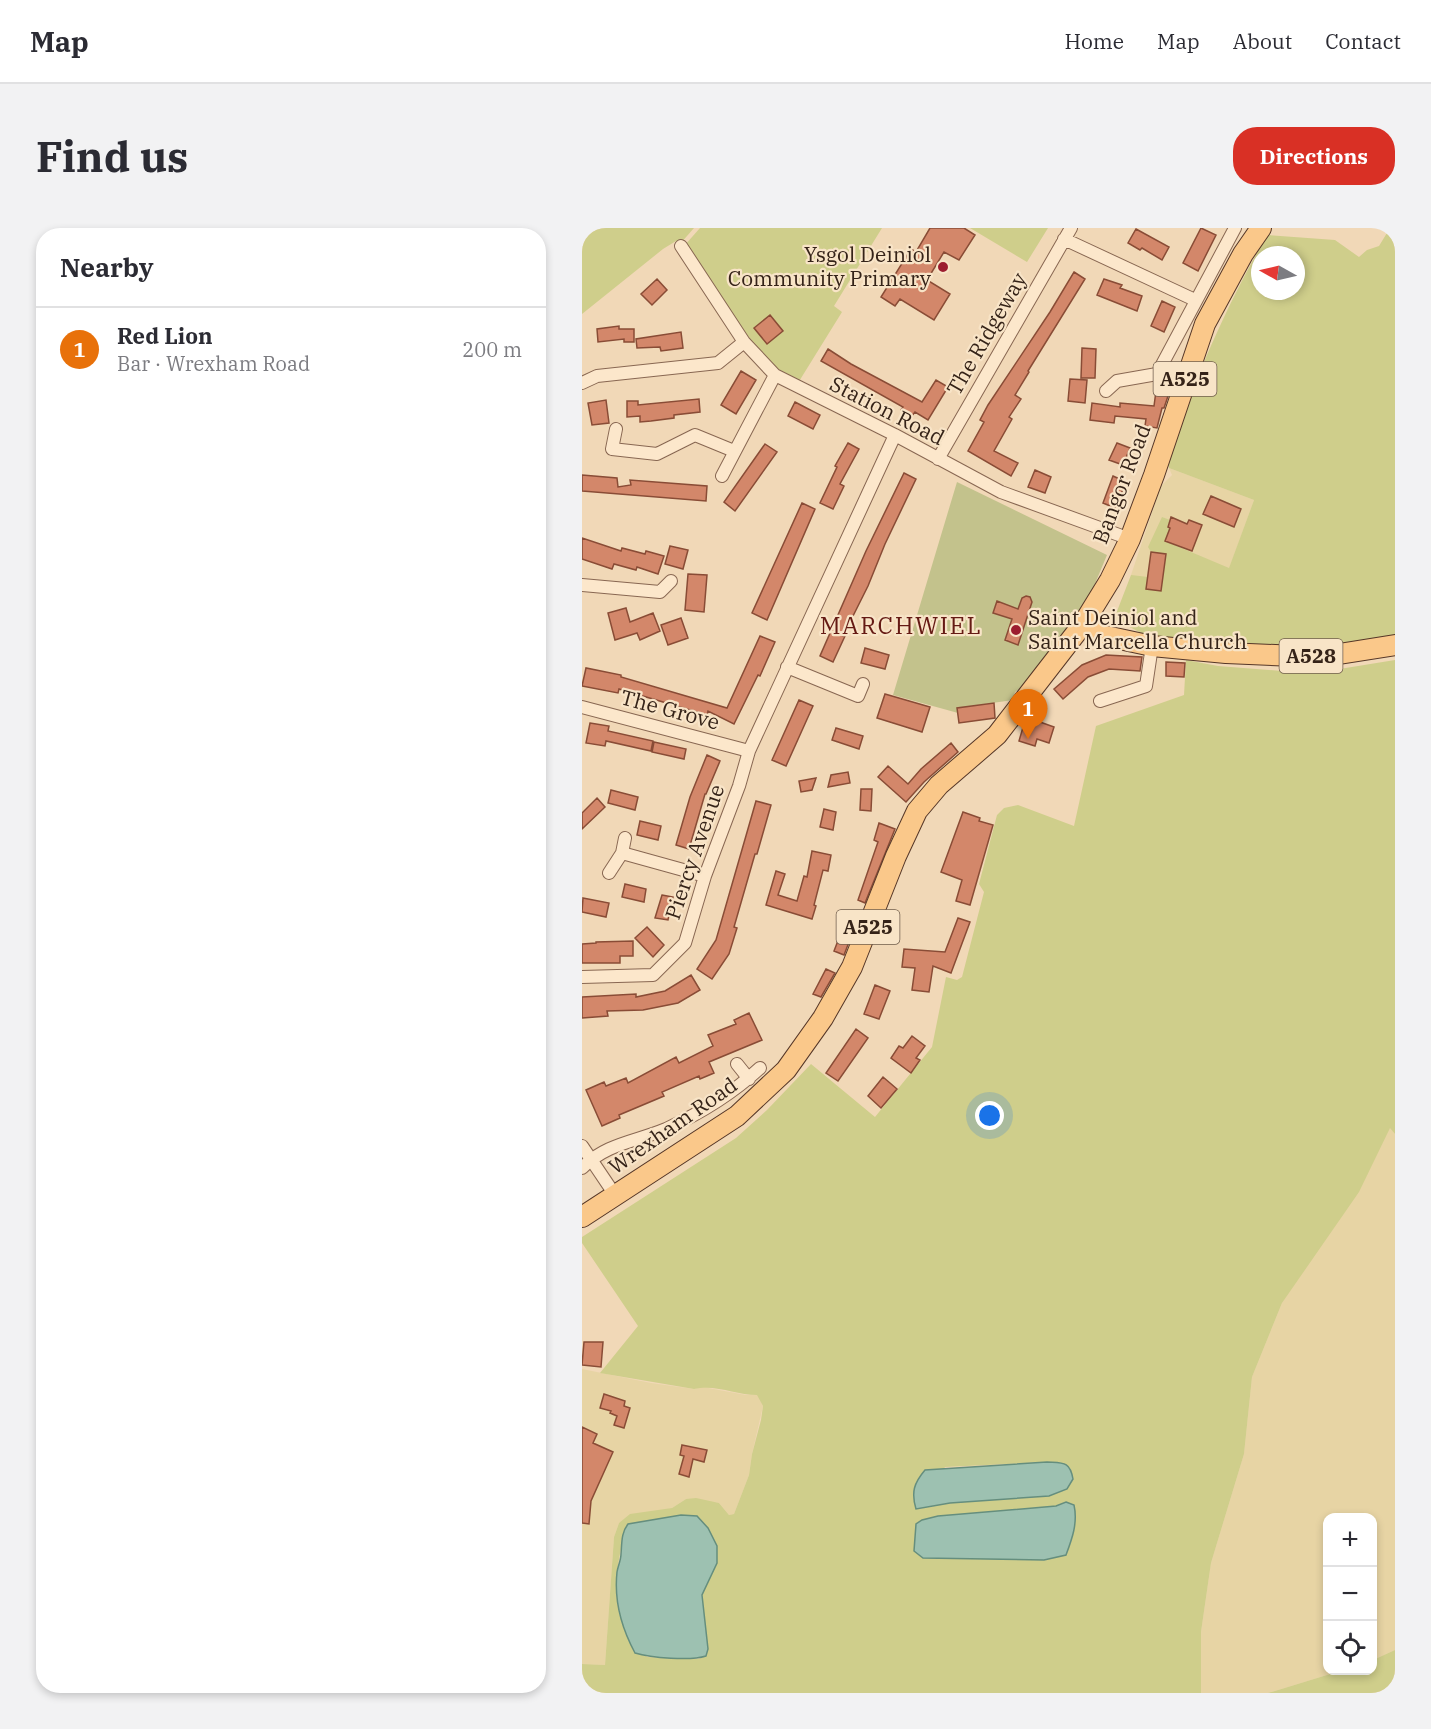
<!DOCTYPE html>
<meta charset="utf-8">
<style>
:root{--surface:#fff;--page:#f2f2f3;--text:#2b2b33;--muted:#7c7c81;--line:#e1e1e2;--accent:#d93025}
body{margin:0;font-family:"IBM Plex Serif",serif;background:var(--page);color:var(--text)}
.controls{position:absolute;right:18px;bottom:18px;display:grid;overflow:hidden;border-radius:12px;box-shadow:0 3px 9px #0003}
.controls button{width:54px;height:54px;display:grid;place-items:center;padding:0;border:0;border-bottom:2px solid var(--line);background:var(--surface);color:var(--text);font:30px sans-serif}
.compass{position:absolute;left:669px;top:18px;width:54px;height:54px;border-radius:50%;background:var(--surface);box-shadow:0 3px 9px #0003;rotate:278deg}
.you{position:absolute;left:408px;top:888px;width:21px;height:21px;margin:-15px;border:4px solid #fff;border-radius:50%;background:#1a73e8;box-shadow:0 0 0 9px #1a73e833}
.badge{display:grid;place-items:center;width:39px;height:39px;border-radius:50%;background:var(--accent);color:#fff;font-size:20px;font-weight:700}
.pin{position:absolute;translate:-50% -50px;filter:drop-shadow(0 2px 3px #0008)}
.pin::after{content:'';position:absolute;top:32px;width:21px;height:18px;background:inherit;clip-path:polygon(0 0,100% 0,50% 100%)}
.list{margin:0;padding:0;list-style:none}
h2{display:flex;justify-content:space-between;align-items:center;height:78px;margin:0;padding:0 24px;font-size:26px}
h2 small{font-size:20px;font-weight:400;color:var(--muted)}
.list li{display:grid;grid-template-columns:39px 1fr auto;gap:18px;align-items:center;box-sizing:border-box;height:84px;padding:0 24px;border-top:2px solid var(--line)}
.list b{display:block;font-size:22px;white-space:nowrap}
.list p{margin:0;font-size:20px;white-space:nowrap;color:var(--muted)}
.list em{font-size:20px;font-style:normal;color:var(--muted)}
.icon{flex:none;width:33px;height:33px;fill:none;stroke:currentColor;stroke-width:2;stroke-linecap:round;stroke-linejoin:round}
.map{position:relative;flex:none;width:813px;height:1465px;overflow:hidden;border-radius:24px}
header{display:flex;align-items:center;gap:36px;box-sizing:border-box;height:84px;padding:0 30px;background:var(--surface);border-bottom:2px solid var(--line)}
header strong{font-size:28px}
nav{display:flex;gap:33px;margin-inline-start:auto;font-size:21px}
.intro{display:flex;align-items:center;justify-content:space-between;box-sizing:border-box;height:144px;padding:0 36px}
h1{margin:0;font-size:42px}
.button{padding:15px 27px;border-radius:24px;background:var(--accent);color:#fff;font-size:21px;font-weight:700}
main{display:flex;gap:36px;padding:0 36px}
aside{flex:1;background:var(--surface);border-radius:24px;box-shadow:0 3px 9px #0003}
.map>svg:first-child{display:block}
.farmland{fill:#e7d4a4}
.green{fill:#cfce8b;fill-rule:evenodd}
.cemetery{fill:#c3c28c}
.water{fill:#9dc1b1;stroke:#658e7e;stroke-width:1.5}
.building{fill:#d3876a;stroke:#894c36;stroke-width:1.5}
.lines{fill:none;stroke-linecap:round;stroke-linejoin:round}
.street-casing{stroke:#886752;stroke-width:14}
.primary-casing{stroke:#553627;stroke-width:22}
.street{stroke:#fce7cb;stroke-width:12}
.primary{stroke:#fac88a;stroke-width:20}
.poi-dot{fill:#9c1d2f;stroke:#f8e4c7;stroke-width:2}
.labels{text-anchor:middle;stroke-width:4.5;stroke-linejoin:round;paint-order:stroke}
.shield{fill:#f8e4c7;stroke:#705d4c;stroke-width:1.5}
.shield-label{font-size:20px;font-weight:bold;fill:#352318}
.poi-label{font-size:21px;fill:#352318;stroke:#f8e4c7;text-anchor:end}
.street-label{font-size:21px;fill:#352318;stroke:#f8e4c7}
.quarter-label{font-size:24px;letter-spacing:1.5px;fill:#651a14;stroke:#f8e4c7}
</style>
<header>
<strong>Map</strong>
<nav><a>Home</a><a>Map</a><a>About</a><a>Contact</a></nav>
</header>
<div class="intro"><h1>Find us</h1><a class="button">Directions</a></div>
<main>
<aside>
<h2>Nearby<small></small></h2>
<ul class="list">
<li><span class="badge" style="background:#e8710a">1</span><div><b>Red Lion</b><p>Bar · Wrexham Road</p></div><em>200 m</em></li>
</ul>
</aside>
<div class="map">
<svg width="813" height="1465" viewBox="0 0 813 1465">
<rect width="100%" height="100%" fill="#f1d8b7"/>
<!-- farmland -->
<path class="farmland" d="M587 240 672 272 647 341 583 313 586 299 581 289 584 326 579 363 564 361 549 347 579 258 590 247Z
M808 899 813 906V1422L791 1432 790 1290H746V1442L758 1443 686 1465H619V1404L629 1335 662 1226 670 1149 700 1075Z
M0 1141 69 1155 112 1161 121 1159 164 1167H176L181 1178 170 1226 167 1247 152 1286 147 1287 137 1275 104 1271 90 1280 37 1295 32 1309 23 1437 0 1436Z"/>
<!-- green -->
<path class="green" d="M0 0H112L98 16 94 13 81 21 0 86Z
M118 0H300L252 78 260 84 216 155 203 148 181 129 102 18Z
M388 0H466L445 34Z
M808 0H813V412L756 421 579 415 532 391 549 347 566 349 565 361 579 363 584 327 569 324 566 319 580 289 588 292 586 298 588 300 583 313 647 340 672 272 587 240 585 234C612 152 642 82 685 7L753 12 777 29 785 22 797 18ZM678 27H714V63H678Z
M604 432 636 438 700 443 739 444 813 432V906L808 900 777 964 700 1075 670 1149 662 1226 629 1335 619 1404V1465H0V1436L23 1437 32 1309 37 1295 48 1286 90 1280 104 1271 114 1270 137 1275 147 1287 152 1286 167 1247 170 1226 179 1192 181 1178 175 1167C154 1167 134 1156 112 1161L18 1145 56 1098 0 1015V1009L154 910 185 882 229 836 293 889 350 819 364 749 375 752 380 749 402 664 397 656 415 587 422 580 436 577 492 598 514 498 602 467ZM465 1234 368 1275 335 1281 363 1239ZM484 1274 494 1287 490 1311 484 1327 341 1330 332 1322 356 1288 474 1278ZM70 1292 135 1335 120 1367 126 1421 124 1428 116 1431 65 1429C58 1417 47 1406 41 1393 29 1367 36 1321 47 1296Z
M813 1422V1465H686L758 1443 790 1442 791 1432Z"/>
<!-- cemetery -->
<path class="cemetery" d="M375 254 525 327 502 382 440 459 433 464 431 472 376 480V485L311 467Z"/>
<!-- water -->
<path class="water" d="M465 1234C481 1235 488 1233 491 1251L485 1261 467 1268 368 1275 334 1281C329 1264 332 1255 343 1242Z
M484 1274 492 1277C496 1295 490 1311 484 1327L462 1332 341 1330 332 1323 334 1296 340 1292 356 1288 474 1278Z
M99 1287 115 1288 126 1300 135 1318V1335L120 1367 126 1421 124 1428C109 1433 69 1430 53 1425 40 1401 32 1372 35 1344 36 1338 39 1332 39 1326 40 1315 39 1305 46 1296Z"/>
<!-- building -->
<path class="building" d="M348 0H382L393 7 377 32 362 24 345 52 368 66 352 92 318 71 313 78 299 69 329 21 334 24Z
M619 0 634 7 616 43 601 35Z
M554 1 587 19 580 32 560 20 558 22 546 15Z
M492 44 503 51 446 143 447 144 433 167 439 171 427 189 430 191 412 223 436 235 429 248 386 223 402 194 398 192 406 177 468 84Z
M75 51 85 62 70 77 59 66Z
M522 51 540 57 538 60 560 68 555 83 515 67Z
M580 73 593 79 582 104 569 98Z
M188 87 201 103 185 116 172 100Z
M37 98V101H52V114H42V111L16 114 15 101Z
M99 104 101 120 79 123 78 119 55 120 54 111Z
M500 120 514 121 513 150H499Z
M246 121 269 136 340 174 354 152 366 159 346 192 333 184 329 189 319 182 321 179 239 133Z
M159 143 174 152 154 186 139 177Z
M488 151 505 152 503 175 486 173Z
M574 163 587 165 582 180H580L575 200 563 198 564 191 533 188 532 195 508 192 510 175 538 179V175L572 178Z
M117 171 118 184 92 187V190L69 193 58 194V188L45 189V173H56V177Z
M24 172 27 195 10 197 6 175Z
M213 174 238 187 231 201 206 188Z
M266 215 277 221 258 256 262 258 251 281 238 275 255 239 253 238Z
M535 215 548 220 541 237 527 232Z
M183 216 195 224 153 283 142 274Z
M453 242 469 249 463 265 446 259Z
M322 245 334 251 303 316 286 358 261 408H263L251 434 238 428 284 323Z
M0 247 35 250 36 259 49 257 48 252 125 258 124 273 0 263Z
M531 248 544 254 533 280 521 275Z
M629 268 659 281 652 299 621 286Z
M220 275 233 281 185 392 170 385Z
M589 289 605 296 607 292 620 297 610 323 583 313 588 300 586 299Z
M0 310 39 323 40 320 63 326 64 323 82 328 76 346 55 339 54 342 32 336 30 341 0 331Z
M88 318 106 322 101 341 83 336Z
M569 324 584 326 579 363 564 361Z
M106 346 125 347 122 384 103 382Z
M444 368 448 369 450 374 436 417 423 412 430 391 411 385 415 373 436 381 440 370Z
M44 380 48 394 71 385 78 403 58 412 55 405 33 412 26 385Z
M99 390 106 410 86 417 79 397Z
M178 408 193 414 178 448 176 447 152 496 126 483 125 487 37 461 36 465 0 458 4 440 39 447V449L145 480Z
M283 420 307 427 303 441 279 435Z
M524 427 560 429 558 443 527 441 506 449 481 471 472 461 500 437Z
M584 434 603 435 602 449 584 448Z
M303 466 348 479 340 504 295 490Z
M217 472 231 478 204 538 190 532Z
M412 475 413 490 377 495 375 480Z
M444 489 472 499 467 515 455 511 453 518 437 513Z
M8 495 27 498 26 503 71 513 69 523 24 513 23 518 4 515Z
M254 500 281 508 277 521 250 512Z
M72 514 104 521 102 531 70 524Z
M369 515 376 524 342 554 324 574 296 549 306 538 326 556 339 541Z
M125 527 138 533 124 566H123L107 621 94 617 108 569Z
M266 544 268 555 246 559 249 547Z
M234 550 230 562 219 564 217 553Z
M279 561H290L289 583 278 582Z
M29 562 56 569 53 582 26 575Z
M15 570 23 579 0 601V585Z
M174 573 189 577 175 626H173L152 699 155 700 147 726 130 751 115 741 134 712Z
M242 581 254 584 251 602 238 599Z
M381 584 398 590 397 593 411 597 388 677 374 673 380 652 359 644Z
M58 593 79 598 76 612 55 607Z
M297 595 313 601 283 675 276 672 296 614 292 612Z
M230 623 249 627 246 643 241 642 232 677 234 678 230 691 184 677 194 643 203 646 196 667 215 673 222 648 225 649Z
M43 656 64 661 62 674 40 669Z
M80 667 91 669 86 692 73 690Z
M1 670 27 675 24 689 0 684Z
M267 684 277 688 262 727 252 723Z
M376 690 388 694 369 745 351 738 347 764 330 762 333 740 320 739 322 721 363 724Z
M65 699 82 717 71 729 53 710Z
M51 713V728H38V735H0V716L14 715V714Z
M244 741 253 745 239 769 231 766Z
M109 747 118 762 96 775 61 782 25 783 26 788 0 790V769L54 766V769L83 763Z
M293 757 308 763 297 791 282 786Z
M167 785 180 812 127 834 132 845 118 851 117 848 80 864 82 868 37 887 38 890 20 898 4 862 22 854 24 858 44 850 46 855 94 829 97 835 131 818 126 807 154 796 152 792Z
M274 801 286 810 256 853 244 845Z
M330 808 343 818 334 830 338 832 329 845 309 830 317 818 321 820Z
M301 849 315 861 299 880 286 868Z
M2 1114H21L19 1139 0 1137Z
M22 1166 43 1173 42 1178 48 1180 42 1200 32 1197 35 1188 28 1185 29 1183 18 1180Z
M0 1199 15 1206 11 1215 31 1224 9 1273 7 1296 0 1295Z
M100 1217 125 1222 122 1234 111 1231 107 1249 97 1246 102 1228 98 1227Z"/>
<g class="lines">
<!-- street casing -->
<g class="street-casing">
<path id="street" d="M482 11 613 72
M99 18 162 114 193 147 313 207 419 264 548 311
M0 155 15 148 136 135 162 114
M524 163 535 153 575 146 653 0
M34 201 30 221 75 226 113 207 152 223
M356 231 489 0
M140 248 193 147
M0 357 78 364 89 353
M205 439 276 468 281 456
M518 473 564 458 570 418
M0 479 167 523
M40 625 43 610
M27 645 40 625 123 648
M0 749 71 747 103 715 123 648 157 558 167 523 313 207
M155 836 167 851
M0 918 33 967
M0 940C25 915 53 914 84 901 119 885 150 866 178 840"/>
</g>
<!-- primary casing -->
<g class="primary-casing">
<path id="primary" d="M501 396 519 407 570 418 644 425 738 429 813 417
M0 989 155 888 204 842 241 790 270 739 314 628 335 583 357 557 415 507 501 396 528 352 548 311 572 247 623 96 661 26 679 0"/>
</g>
<!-- street -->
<use href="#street" class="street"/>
<!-- primary -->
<use href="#primary" class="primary"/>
</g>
<!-- markers -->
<g class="poi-dot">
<circle cx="361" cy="39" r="6"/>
<circle cx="434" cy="402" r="6"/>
</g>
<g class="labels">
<!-- shield labels -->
<g class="shield">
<rect x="571.5" y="134" width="63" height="34" rx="4.5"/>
<rect x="697.5" y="411" width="63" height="34" rx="4.5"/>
<rect x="254.5" y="682" width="63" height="34" rx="4.5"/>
</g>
<g class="shield-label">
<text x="603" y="158">A525</text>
<text x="729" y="435">A528</text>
<text x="286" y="706">A525</text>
</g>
<!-- poi labels -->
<g class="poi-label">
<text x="349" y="34">Ysgol Deiniol<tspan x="349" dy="24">Community Primary</tspan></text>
<text x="446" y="397" text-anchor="start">Saint Deiniol and<tspan x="446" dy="24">Saint Marcella Church</tspan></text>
</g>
<!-- street labels -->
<g class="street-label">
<text transform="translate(405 106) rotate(-60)" y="7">The Ridgeway</text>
<text transform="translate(305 183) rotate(27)" y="7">Station Road</text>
<text transform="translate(540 256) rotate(-69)" y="7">Bangor Road</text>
<text transform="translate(88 482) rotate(15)" y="7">The Grove</text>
<text transform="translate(113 624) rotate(-71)" y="7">Piercy Avenue</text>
<text transform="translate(91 898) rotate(-35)" y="7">Wrexham Road</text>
</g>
<!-- quarter labels -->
<g class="quarter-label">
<text x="319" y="406">MARCHWIEL</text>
</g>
</g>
</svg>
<div class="controls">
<button>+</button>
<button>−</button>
<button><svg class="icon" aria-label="locate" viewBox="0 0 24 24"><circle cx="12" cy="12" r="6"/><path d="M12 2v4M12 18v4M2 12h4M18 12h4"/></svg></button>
</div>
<svg class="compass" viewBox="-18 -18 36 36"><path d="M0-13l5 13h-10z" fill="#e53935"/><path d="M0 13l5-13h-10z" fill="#7c7c81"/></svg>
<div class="you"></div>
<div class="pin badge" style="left:446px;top:511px;background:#e8710a">1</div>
</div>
</main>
